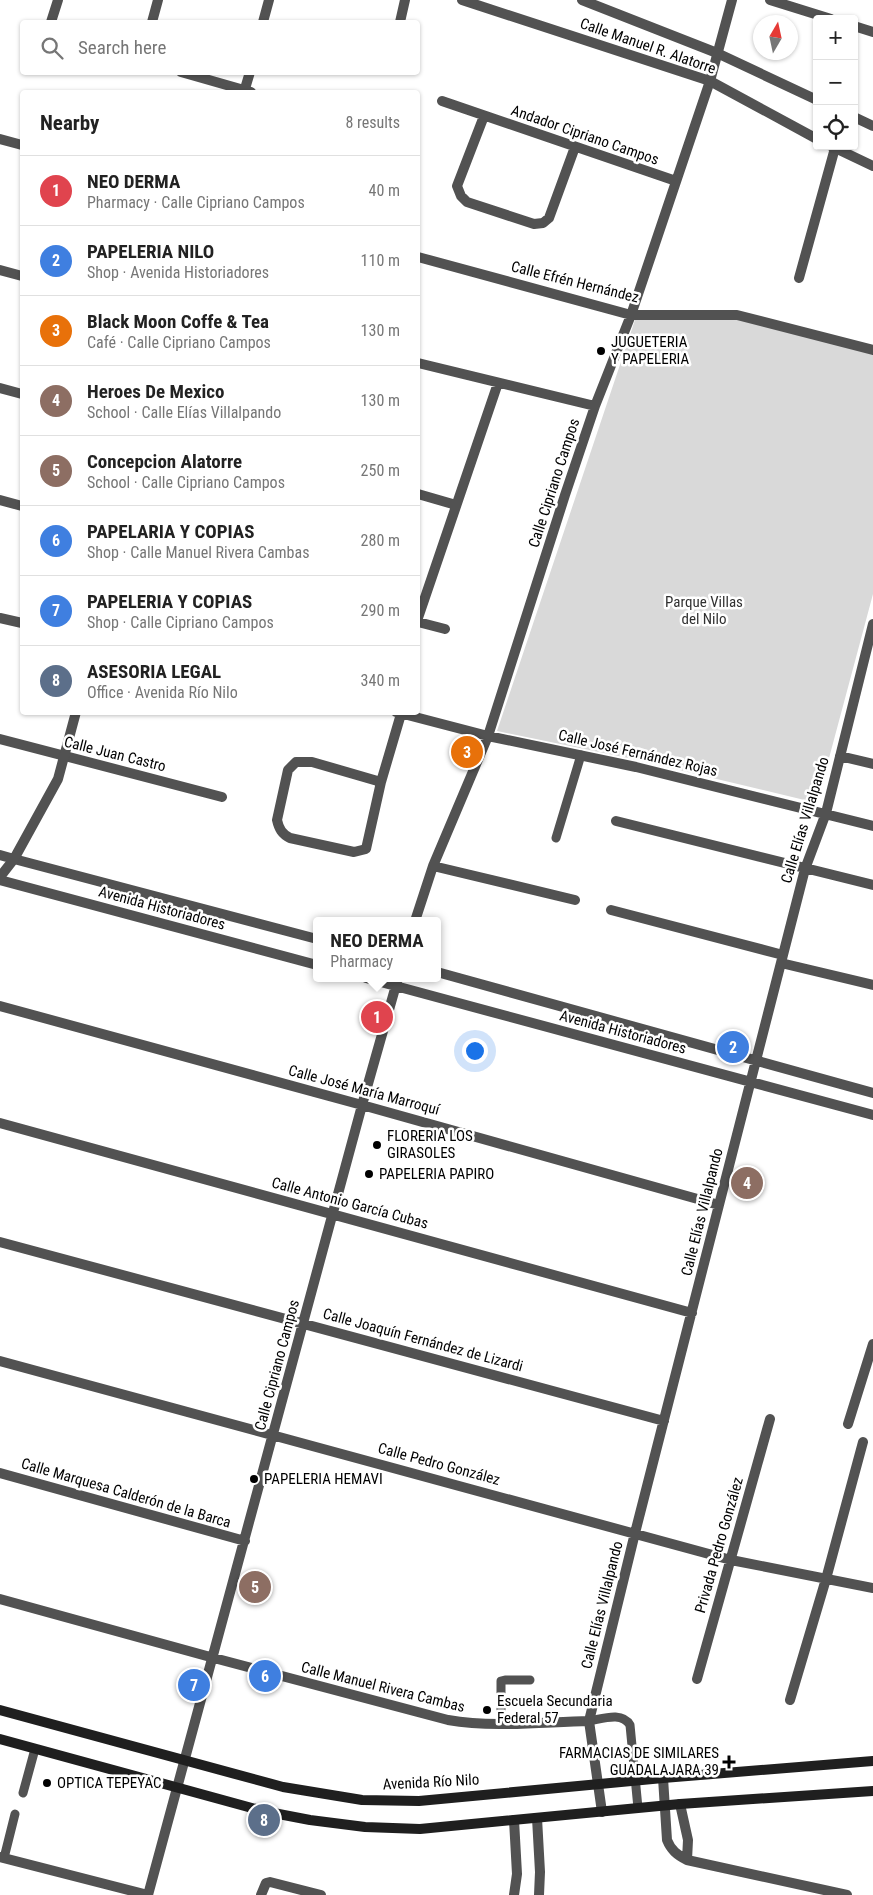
<!DOCTYPE html>
<meta charset="utf-8">
<style>
:root{--surface:#fff;--page:#f6f6f6;--text:#222;--muted:#767676;--line:#e0e0e0;--accent:#b45309}
body{margin:0;font-family:"Roboto Condensed",sans-serif;background:var(--page);color:var(--text)}
.controls{position:absolute;right:15px;top:15px;display:grid;overflow:hidden;border-radius:5px;box-shadow:0 1px 4px #0004}
.controls button{width:45px;height:45px;display:grid;place-items:center;padding:0;border:0;border-bottom:1px solid var(--line);background:var(--surface);color:var(--text);font:25px sans-serif}
.compass{position:absolute;left:753px;top:15px;width:45px;height:45px;border-radius:50%;background:var(--surface);box-shadow:0 1px 4px #0004;rotate:9deg}
.you{position:absolute;left:474px;top:1050px;width:18px;height:18px;margin:-12px;border:4px solid #fff;border-radius:50%;background:#1a73e8;box-shadow:0 0 0 8px #1a73e833}
.badge{display:grid;place-items:center;width:32px;height:32px;border-radius:50%;background:var(--accent);color:#fff;font-size:16px;font-weight:700}
.pin{position:absolute;translate:-50% -50%;border:2px solid #fff;box-shadow:0 1px 5px #0006}
.popup{position:absolute;left:313px;top:917px;width:128px;height:65px;box-sizing:border-box;display:grid;place-content:center;border-radius:5px;background:var(--surface);filter:drop-shadow(0 1px 4px #0005);font-size:16px;white-space:nowrap;color:var(--muted)}
.popup b{font-size:19px;color:var(--text)}
.popup::after{content:'';position:absolute;left:50%;top:100%;margin-left:-10px;border:10px solid transparent;border-top-color:var(--surface)}
.list{margin:0;padding:0;list-style:none}
h2{display:flex;justify-content:space-between;align-items:center;height:65px;margin:0;padding:0 20px;font-size:21px}
h2 small{font-size:16px;font-weight:400;color:var(--muted)}
.list li{display:grid;grid-template-columns:32px 1fr auto;gap:15px;align-items:center;box-sizing:border-box;height:70px;padding:0 20px;border-top:1px solid var(--line)}
.list b{display:block;font-size:19px;white-space:nowrap}
.list p{margin:0;font-size:16px;white-space:nowrap;color:var(--muted)}
.list em{font-size:16px;font-style:normal;color:var(--muted)}
.icon{flex:none;width:28px;height:28px;fill:none;stroke:currentColor;stroke-width:2;stroke-linecap:round;stroke-linejoin:round}
.map{position:relative;flex:none;width:873px;height:1895px;overflow:hidden}
.search{position:absolute;background:var(--surface);box-shadow:0 1px 4px #0004;left:20px;top:20px;width:400px;height:55px;display:flex;align-items:center;gap:12px;box-sizing:border-box;padding:0 18px;border-radius:5px;color:var(--muted);font-size:19px}
.panel{position:absolute;background:var(--surface);box-shadow:0 1px 4px #0004;left:20px;top:90px;width:400px;height:625px;border-radius:5px}
.map>svg:first-child{display:block}
.green{fill:#d9d9d9}
.lines{fill:none;stroke-linecap:round;stroke-linejoin:round}
.service{stroke:#525252;stroke-width:9}
.minor{stroke:#525252;stroke-width:10}
.tertiary{stroke:#525252;stroke-width:10}
.secondary{stroke:#1f1f1f;stroke-width:10}
.poi-dot{fill:#000;stroke:#fff;stroke-width:2}
.labels{text-anchor:middle;stroke-width:5;stroke-linejoin:round;paint-order:stroke}
.street-label{font-size:15px;fill:#000;stroke:#fff}
.poi-label{font-size:15px;fill:#000;stroke:#fff;text-anchor:start}
.park-label{font-size:15px;fill:#303030;stroke:#fff}
</style>
<div class="map">
<svg width="873" height="1895" viewBox="0 0 873 1895">
<rect width="100%" height="100%" fill="#fff"/>
<!-- green -->
<path class="green" d="M732 316 873 353V594L817 803 633 759 497 731 635 320Z"/>
<g class="lines">
<!-- service -->
<path class="service" d="M556 838 581 755
M589 1721C602 1719 622 1711 630 1725L638 1808
M501 1724V1681L505 1680H530
M23 1793 35 1749
M4 1858 15 1814"/>
<!-- minor -->
<path class="minor" d="M770 0 831 19
M51 22 58 0
M152 22 158 0
M400 22 405 0
M854 26 873 32
M181 72 251 92
M442 101 676 181
M484 116 457 186 461 196 467 202 534 224 543 223 549 218 575 147
M0 139 22 145
M418 257 631 315H737L873 350
M0 270 22 276
M799 278 835 148
M418 363 595 406
M0 388 22 394
M418 494 456 505
M0 500 22 506
M0 618 22 623
M418 618 498 383
M418 622 445 629
M396 712 488 736 636 767 873 826
M0 739 222 797
M840 756 873 764
M381 782 312 762H296L288 770 277 820C279 829 282 834 290 838L354 852 366 849 381 782 401 714
M616 821 873 885
M14 859 317 939
M433 866 575 900
M0 880 317 965
M611 910 783 955
M415 921 433 866 488 736 565 495 595 406 631 315 710 81 732 0
M781 963 873 985
M437 972 873 1093
M366 978 873 1115
M0 1006 362 1105 719 1205
M0 1123 692 1313
M0 1242 664 1421
M0 1361 731 1560 873 1588
M848 1424 873 1344
M0 1473 245 1541
M0 1599 214 1658 448 1720C494 1728 542 1722 589 1721
M697 1679 770 1419
M790 1700 826 1579 863 1442
M663 1778 667 1840C671 1850 677 1855 687 1860L847 1895
M680 1804 688 1840 687 1860
M602 1812 589 1721 635 1533 805 869 826 813 873 624
M537 1818 540 1872 539 1895
M0 1857 148 1895
M148 1895 364 1098 398 978
M261 1895 266 1883 270 1882 321 1895
M514 1895 517 1874 514 1820"/>
<!-- tertiary -->
<path class="tertiary" d="M462 0 710 81 817 139
M582 0 717 53 817 100
M263 22 269 0
M244 92 250 72
M854 117 873 126
M831 146 873 166
M0 855 14 859
M0 877 14 859 58 779 76 712"/>
<!-- secondary -->
<path class="secondary" d="M0 1710 283 1787 362 1800 419 1801 663 1778 873 1761
M0 1739 263 1811 310 1820 365 1827 420 1829 680 1804 873 1791"/>
</g>
<!-- markers -->
<g class="poi-dot">
<circle cx="601" cy="351" r="5"/>
<circle cx="377" cy="1145" r="5"/>
<circle cx="369" cy="1174" r="5"/>
<circle cx="254" cy="1479" r="5"/>
<circle cx="487" cy="1710" r="5"/>
<path d="M726.5 1754.5h5v5h5v5h-5v5h-5v-5h-5v-5h5z"/>
<circle cx="47" cy="1783" r="5"/>
</g>
<g class="labels">
<!-- street labels -->
<g class="street-label">
<text transform="translate(648 46) rotate(19)" y="5">Calle Manuel R. Alatorre</text>
<text transform="translate(585 135) rotate(19)" y="5">Andador Cipriano Campos</text>
<text transform="translate(575 282) rotate(14)" y="5">Calle Efrén Hernández</text>
<text transform="translate(554 483) rotate(-72)" y="5">Calle Cipriano Campos</text>
<text transform="translate(638 753) rotate(13)" y="5">Calle José Fernández Rojas</text>
<text transform="translate(115 754) rotate(14)" y="5">Calle Juan Castro</text>
<text transform="translate(805 820) rotate(-73)" y="5">Calle Elías Villalpando</text>
<text transform="translate(162 908) rotate(15)" y="5">Avenida Historiadores</text>
<text transform="translate(623 1032) rotate(15)" y="5">Avenida Historiadores</text>
<text transform="translate(364 1090) rotate(15)" y="5">Calle José María Marroquí</text>
<text transform="translate(350 1203) rotate(15)" y="5">Calle Antonio García Cubas</text>
<text transform="translate(702 1212) rotate(-76)" y="5">Calle Elías Villalpando</text>
<text transform="translate(423 1340) rotate(15)" y="5">Calle Joaquín Fernández de Lizardi</text>
<text transform="translate(277 1365) rotate(-75)" y="5">Calle Cipriano Campos</text>
<text transform="translate(439 1464) rotate(15)" y="5">Calle Pedro González</text>
<text transform="translate(126 1493) rotate(16)" y="5">Calle Marquesa Calderón de la Barca</text>
<text transform="translate(719 1545) rotate(-74)" y="5">Privada Pedro González</text>
<text transform="translate(602 1605) rotate(-76)" y="5">Calle Elías Villalpando</text>
<text transform="translate(383 1687) rotate(14)" y="5">Calle Manuel Rivera Cambas</text>
<text transform="translate(431 1782) rotate(-3)" y="5">Avenida Río Nilo</text>
</g>
<!-- poi labels -->
<g class="poi-label">
<text x="611" y="347">JUGUETERIA<tspan x="611" dy="17">Y PAPELERIA</tspan></text>
<text x="387" y="1141">FLORERIA LOS<tspan x="387" dy="17">GIRASOLES</tspan></text>
<text x="379" y="1179">PAPELERIA PAPIRO</text>
<text x="264" y="1484">PAPELERIA HEMAVI</text>
<text x="497" y="1706">Escuela Secundaria<tspan x="497" dy="17">Federal 57</tspan></text>
<text x="719" y="1758" text-anchor="end">FARMACIAS DE SIMILARES<tspan x="719" dy="17">GUADALAJARA 39</tspan></text>
<text x="57" y="1788">OPTICA TEPEYAC</text>
</g>
<!-- park labels -->
<g class="park-label">
<text x="704" y="607">Parque Villas<tspan x="704" dy="17">del Nilo</tspan></text>
</g>
</g>
</svg>
<div class="controls">
<button>+</button>
<button>−</button>
<button><svg class="icon" aria-label="locate" viewBox="0 0 24 24"><circle cx="12" cy="12" r="6"/><path d="M12 2v4M12 18v4M2 12h4M18 12h4"/></svg></button>
</div>
<svg class="compass" viewBox="-18 -18 36 36"><path d="M0-13l5 13h-10z" fill="#e53935"/><path d="M0 13l5-13h-10z" fill="#767676"/></svg>
<div class="you"></div>
<div class="pin badge" style="left:377px;top:1017px;background:#e0444e">1</div>
<div class="popup"><b>NEO DERMA</b>Pharmacy</div>
<div class="pin badge" style="left:733px;top:1047px;background:#3f7fe0">2</div>
<div class="pin badge" style="left:467px;top:752px;background:#e8710a">3</div>
<div class="pin badge" style="left:747px;top:1183px;background:#8d6e63">4</div>
<div class="pin badge" style="left:255px;top:1587px;background:#8d6e63">5</div>
<div class="pin badge" style="left:265px;top:1676px;background:#3f7fe0">6</div>
<div class="pin badge" style="left:194px;top:1685px;background:#3f7fe0">7</div>
<div class="pin badge" style="left:264px;top:1820px;background:#5c6f8a">8</div>
<div class="search"><svg class="icon" aria-label="search" viewBox="0 0 24 24"><circle cx="10" cy="10" r="6"/><path d="M15 15l6 6"/></svg>Search here</div>
<section class="panel">
<h2>Nearby<small>8 results</small></h2>
<ul class="list">
<li><span class="badge" style="background:#e0444e">1</span><div><b>NEO DERMA</b><p>Pharmacy · Calle Cipriano Campos</p></div><em>40 m</em></li>
<li><span class="badge" style="background:#3f7fe0">2</span><div><b>PAPELERIA NILO</b><p>Shop · Avenida Historiadores</p></div><em>110 m</em></li>
<li><span class="badge" style="background:#e8710a">3</span><div><b>Black Moon Coffe &amp; Tea</b><p>Café · Calle Cipriano Campos</p></div><em>130 m</em></li>
<li><span class="badge" style="background:#8d6e63">4</span><div><b>Heroes De Mexico</b><p>School · Calle Elías Villalpando</p></div><em>130 m</em></li>
<li><span class="badge" style="background:#8d6e63">5</span><div><b>Concepcion Alatorre</b><p>School · Calle Cipriano Campos</p></div><em>250 m</em></li>
<li><span class="badge" style="background:#3f7fe0">6</span><div><b>PAPELARIA Y COPIAS</b><p>Shop · Calle Manuel Rivera Cambas</p></div><em>280 m</em></li>
<li><span class="badge" style="background:#3f7fe0">7</span><div><b>PAPELERIA Y COPIAS</b><p>Shop · Calle Cipriano Campos</p></div><em>290 m</em></li>
<li><span class="badge" style="background:#5c6f8a">8</span><div><b>ASESORIA LEGAL</b><p>Office · Avenida Río Nilo</p></div><em>340 m</em></li>
</ul>
</section>
</div>
